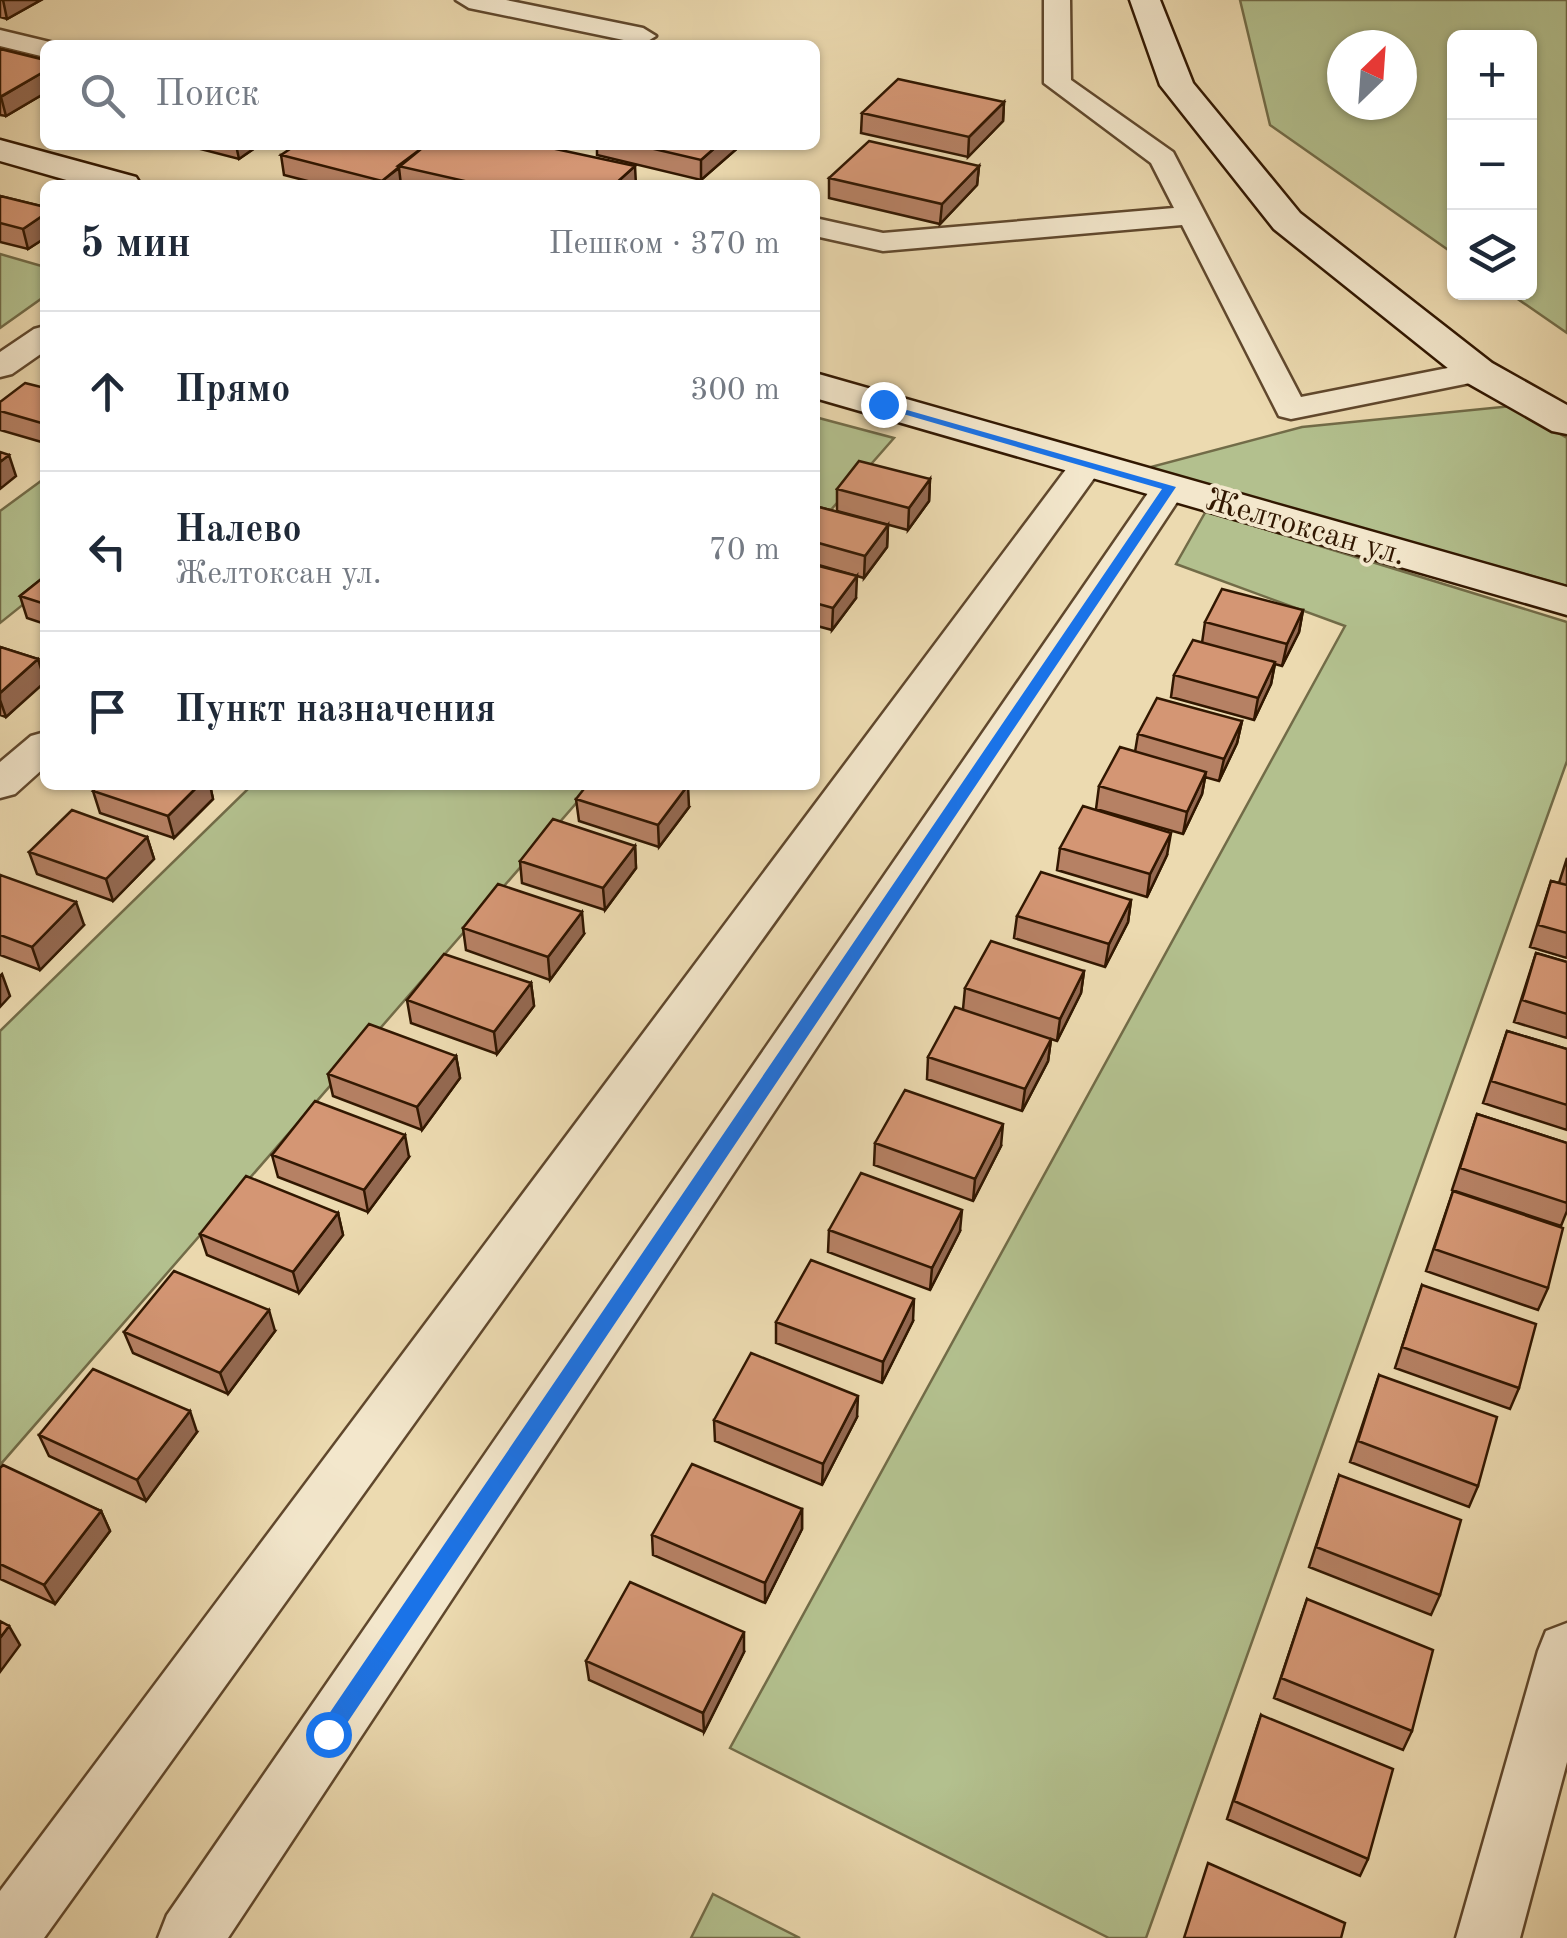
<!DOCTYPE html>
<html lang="ru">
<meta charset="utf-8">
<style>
:root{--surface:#fff;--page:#f6f6f7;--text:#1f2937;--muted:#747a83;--line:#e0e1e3}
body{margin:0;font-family:"Old Standard TT",serif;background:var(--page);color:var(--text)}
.controls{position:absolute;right:30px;top:30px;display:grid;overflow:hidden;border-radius:15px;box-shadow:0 2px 8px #0004}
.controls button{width:90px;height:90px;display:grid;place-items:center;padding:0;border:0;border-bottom:2px solid var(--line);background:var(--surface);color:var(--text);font:50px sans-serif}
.compass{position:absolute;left:1327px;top:30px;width:90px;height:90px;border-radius:50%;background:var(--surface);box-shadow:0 2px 8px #0004;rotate:25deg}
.stop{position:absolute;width:30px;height:30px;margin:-22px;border:8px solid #1a73e8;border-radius:50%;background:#fff}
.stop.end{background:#1a73e8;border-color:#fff;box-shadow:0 2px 10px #0008}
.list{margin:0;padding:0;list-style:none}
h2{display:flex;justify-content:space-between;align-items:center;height:130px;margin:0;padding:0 40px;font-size:42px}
h2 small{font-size:32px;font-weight:400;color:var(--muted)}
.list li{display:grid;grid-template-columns:65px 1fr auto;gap:30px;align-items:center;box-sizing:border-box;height:160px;padding:0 40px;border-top:2px solid var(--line)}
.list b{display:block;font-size:38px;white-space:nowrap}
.list p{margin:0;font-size:32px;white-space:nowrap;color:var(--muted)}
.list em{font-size:32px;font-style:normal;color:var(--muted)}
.icon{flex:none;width:55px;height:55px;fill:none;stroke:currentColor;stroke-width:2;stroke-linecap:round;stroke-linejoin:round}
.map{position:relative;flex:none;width:1567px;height:1938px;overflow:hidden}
.search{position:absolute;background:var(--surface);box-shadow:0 2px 8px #0004;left:40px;top:40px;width:780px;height:110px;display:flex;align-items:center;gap:25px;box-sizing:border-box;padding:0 35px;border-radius:15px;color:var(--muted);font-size:38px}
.panel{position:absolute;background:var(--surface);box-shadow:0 2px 8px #0004;left:40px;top:180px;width:780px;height:610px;border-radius:15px}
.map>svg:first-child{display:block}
.green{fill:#b3c08e;stroke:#726c48;stroke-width:2.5;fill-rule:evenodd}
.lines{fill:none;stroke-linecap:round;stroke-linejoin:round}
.street-casing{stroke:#60482d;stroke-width:5}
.secondary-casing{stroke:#311701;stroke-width:5}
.street{fill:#f3e7cc;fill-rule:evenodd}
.secondary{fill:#f3e7cc;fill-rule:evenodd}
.wall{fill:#b68164;stroke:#311701;stroke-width:2.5}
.shaded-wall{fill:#946951;stroke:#311701;stroke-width:2.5}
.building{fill:#d49674;stroke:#311701;stroke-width:2.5}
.route{fill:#1a73e8}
.labels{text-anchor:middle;stroke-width:8;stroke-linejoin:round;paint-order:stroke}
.far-street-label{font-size:32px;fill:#311701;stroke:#f3e7cc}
</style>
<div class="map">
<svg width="1567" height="1938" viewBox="0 0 1567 1938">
<rect width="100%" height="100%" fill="#ecdab0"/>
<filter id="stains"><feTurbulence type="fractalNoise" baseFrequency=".002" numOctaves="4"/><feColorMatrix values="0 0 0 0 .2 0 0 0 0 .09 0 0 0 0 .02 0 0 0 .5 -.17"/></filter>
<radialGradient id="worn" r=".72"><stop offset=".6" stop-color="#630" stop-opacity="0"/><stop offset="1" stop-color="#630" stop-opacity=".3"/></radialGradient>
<!-- green -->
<path class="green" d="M1240 0H1567V333L1509 293 1530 292V38H1454V254L1270 125ZM1342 45H1402V105H1342Z
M0 254 45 267V296L0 328Z
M1512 406 1567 438V586L1147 468 1302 427Z
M815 417 894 438 815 528Z
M45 478V587L0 623V511Z
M1206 511 1567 622V761L1146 1938H1109L730 1748 1345 626 1176 564Z
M252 785H592L0 1465V1031Z
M713 1894 800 1938H691Z"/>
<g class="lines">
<!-- street casing -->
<g class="street-casing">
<path id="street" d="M456 0H506L643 28 656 36 643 44 469 8Z
M1044 0H1070L1071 80 1173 152 1301 397 1478 362 1490 365 1494 372 1490 379 1291 419 1279 416 1182 225 883 251 815 236V218L883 233 1174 208 1151 163 1044 83Z
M0 30 54 43 55 45H45V57L0 46Z
M45 326V351L12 374 0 377V352L34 329Z
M1088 453 1100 456 1105 463 1100 470 44 1938H0V1891L1076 456Z
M1169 476 1181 480 1187 487 228 1938H158L167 1915 1157 480Z
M45 732V767L15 794 0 798V762L31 736Z
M1567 1623V1762L1520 1938H1456L1538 1651 1546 1631Z"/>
</g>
<!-- secondary casing -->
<g class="secondary-casing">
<path id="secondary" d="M1130 0H1160L1193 83 1300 213 1492 363 1567 405V434L1552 431 1464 381 1274 229 1160 85Z
M0 140 136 177 141 185H84L0 161Z
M815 373 1567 587V615L815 398Z"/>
</g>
<!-- street -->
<use href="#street" class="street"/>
<!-- secondary -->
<use href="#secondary" class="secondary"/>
</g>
<!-- wall -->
<path class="wall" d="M0 0H41L7 19 0 17Z
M0 49 45 60V93L6 116 0 115Z
M1004 102 1003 121 968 157 861 133 862 113Z
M185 145H259L239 159Z
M597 145H741L701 180 597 155Z
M281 155 636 185H323L284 175Z
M979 166 977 185 940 224 829 198V178Z
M0 196 45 207V239V238L28 249 0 242Z
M45 388V443L0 430V402Z
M930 479 929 501 908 530 837 511V489Z
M815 506 888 525 887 547 864 578 815 564Z
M815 565 856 598 832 630 817 626V639L815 642Z
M45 576V624L27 618 20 596Z
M1303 610 1299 632 1282 666 1275 664 1271 684 1254 720 1171 697 1174 675 1202 643 1205 622Z
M0 647 38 659 45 680 6 717 0 715Z
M1242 721 1237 743 1219 781 1205 777 1202 794 1183 834 1096 809 1099 786 1135 752 1138 734Z
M99 785H210L213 799 174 838 100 813 93 791Z
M576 799 689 807 659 847 579 821Z
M147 837 154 859 113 901 37 874 29 852Z
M635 846 636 868 605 910 522 883 520 861Z
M1060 848 1167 855 1147 897 1057 870Z
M1567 858V958L1530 947 1551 881 1559 883Z
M0 875 84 925 40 970 0 955Z
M1131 900 1128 922 1105 967 1014 938 1017 916Z
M463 928 584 934 550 980 466 950Z
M1536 953 1567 962V1038L1514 1022Z
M1084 971 1081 993 1057 1041 1051 1039 1048 1061 1022 1111 927 1079 928 1057 963 1009 965 988Z
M531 983 534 1006 497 1054 411 1023 407 1000Z
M1507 1031 1567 1049V1130L1483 1103Z
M456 1056 460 1078 422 1130 333 1096 328 1074Z
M1477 1114 1567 1143V1211L1561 1226 1452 1190Z
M875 1143 1001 1146 973 1201 874 1165Z
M272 1155 409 1157 368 1212 278 1177Z
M1453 1191 1548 1288 1538 1310 1426 1271Z
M338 1213 343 1235 299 1293 207 1255 200 1234Z
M829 1230 960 1231 930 1290 828 1252Z
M1422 1285 1519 1388 1510 1409 1395 1368Z
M913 1321 882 1383 776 1343V1322Z
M275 1331 228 1394 133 1353 124 1332Z
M1379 1375 1478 1486 1469 1507 1350 1462Z
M857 1417 822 1485 715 1441 714 1420Z
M197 1432 146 1501 49 1456 39 1435Z
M0 1468 101 1511 110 1531 55 1604 0 1579Z
M1339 1475 1440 1595 1431 1615 1309 1567Z
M802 1509V1529L765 1603 653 1555 652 1535Z
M1307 1599 1412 1731 1403 1750 1274 1698Z
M744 1652 704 1732 589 1680 586 1661Z
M1261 1715 1368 1859 1360 1876 1227 1819Z"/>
<!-- shaded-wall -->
<path class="shaded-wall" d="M3 0H41L7 19Z
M45 71V93L6 116 1 97Z
M1004 102 1003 121 968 157 969 137Z
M236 145H259L239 159Z
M718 145H741L701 180V160Z
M635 166 636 185H614Z
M979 166 977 185 940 224 942 204Z
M399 168 401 185H382V181Z
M45 214V238L28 249 23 229Z
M9 455 16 476 0 489V462Z
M930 479 929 501 908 530 909 508Z
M888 525 887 547 864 578 865 556Z
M857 576 856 598 832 630 833 608Z
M1303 610 1299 632 1282 666 1287 644Z
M817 618V639L815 642V621Z
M38 659 45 682 6 717 0 700V693Z
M1275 662 1271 684 1254 720 1258 698Z
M1242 721 1237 743 1219 781 1224 759Z
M1206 772 1202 794 1183 834 1187 812Z
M199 785H210L213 799 174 838 168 816Z
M688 785 689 807 659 847 658 825Z
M1171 833 1167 855 1147 897 1150 874Z
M147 837 154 859 113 901 106 879Z
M635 846 636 868 605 910 603 888Z
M1131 900 1128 922 1105 967 1109 944Z
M76 902 84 925 40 970 32 947Z
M582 912 584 934 550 980 548 957Z
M1084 971 1081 993 1057 1041 1060 1019Z
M2 974 10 996 0 1007V976Z
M531 983 534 1006 497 1054 494 1032Z
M1051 1039 1048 1061 1022 1111 1025 1089Z
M456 1056 460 1078 422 1130 417 1107Z
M1003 1124 1001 1146 973 1201 975 1179Z
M405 1135 409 1157 368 1212 364 1190Z
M962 1210 960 1231 930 1290 932 1268Z
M338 1213 343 1235 299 1293 293 1272Z
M914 1299 913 1321 882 1383 883 1362Z
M269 1310 275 1331 228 1394 220 1373Z
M858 1396 857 1417 822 1485 823 1464Z
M190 1411 197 1432 146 1501 137 1480Z
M802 1509V1529L765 1603V1583Z
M101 1511 110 1531 55 1604 44 1585Z
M9 1626 20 1645 0 1672V1638Z
M744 1632V1652L704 1732 703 1713Z"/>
<!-- building -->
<path class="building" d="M0 49 45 60V71L0 97Z
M898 79 1004 102 969 137 862 113Z
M869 141 979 166 942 204 829 178Z
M296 145H426L382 181 281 155Z
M426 145H537L635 166 614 185H482L398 166Z
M637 145H718L701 160Z
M0 196 45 207V214L23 229 0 223Z
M25 383 45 388V424L0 411V402Z
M0 452 9 455 0 462Z
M859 461 930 479 909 508 837 489Z
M815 507V506L888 525 865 556 815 542Z
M815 565 857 576 833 608 815 603Z
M45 576V604L20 596Z
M1222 589 1303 610 1287 644 1205 622Z
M1193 640 1275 662 1258 698 1174 675Z
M0 647 38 659 0 693Z
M1157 698 1242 721 1224 759 1138 734Z
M1120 747 1206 772 1187 812 1099 786Z
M99 785H199L168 816 93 791Z
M587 785H688L658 825 576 799Z
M1083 806 1171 833 1150 874 1060 848Z
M72 810 147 837 106 879 29 852Z
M553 819 635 846 603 888 520 861Z
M1041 872 1131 900 1109 944 1017 916Z
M0 875 76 902 32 947 0 935Z
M1551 881 1567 885V933L1538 925Z
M498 884 582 912 548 957 463 928Z
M991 941 1084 971 1060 1019 965 988Z
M1536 953 1567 962V1014L1522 1000Z
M444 954 531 983 494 1032 407 1000Z
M955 1007 1051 1039 1025 1089 928 1057Z
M369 1024 456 1056 417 1107 328 1074Z
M1507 1031 1567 1049V1105L1491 1081Z
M905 1090 1003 1124 975 1179 875 1143Z
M315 1101 405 1135 364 1190 272 1155Z
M1477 1114 1567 1143V1203L1460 1168Z
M861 1173 962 1210 932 1268 829 1230Z
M246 1176 338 1213 293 1272 200 1234Z
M1453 1191 1563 1228 1548 1288 1434 1249Z
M811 1260 914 1299 883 1362 776 1322Z
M174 1271 269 1310 220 1373 124 1332Z
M1422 1285 1536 1324 1519 1388 1402 1347Z
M751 1353 858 1396 823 1464 714 1420Z
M93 1369 190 1411 137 1480 39 1435Z
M1379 1375 1497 1417 1478 1486 1358 1441Z
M692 1464 802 1509 765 1583 652 1535Z
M3 1465 101 1511 44 1585 0 1564V1468Z
M1339 1475 1461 1520 1440 1595 1316 1547Z
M630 1582 744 1632 703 1713 586 1661Z
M1307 1599 1433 1650 1412 1731 1281 1678Z
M0 1621 9 1626 0 1638Z
M1261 1715 1393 1769 1368 1859 1234 1801Z
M1208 1863 1345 1923 1341 1938H1184Z"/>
<!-- route -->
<path class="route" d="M879 402 1176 487 335 1741 328 1745 320 1741 317 1734 320 1727 1162 489 879 407Z"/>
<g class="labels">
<!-- far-street labels -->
<g class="far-street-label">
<text transform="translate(1306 526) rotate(16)" y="11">Желтоксан ул.</text>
</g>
</g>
<rect width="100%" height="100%" filter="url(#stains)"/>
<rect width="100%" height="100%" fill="url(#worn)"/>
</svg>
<div class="controls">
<button>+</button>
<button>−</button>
<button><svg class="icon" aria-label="layers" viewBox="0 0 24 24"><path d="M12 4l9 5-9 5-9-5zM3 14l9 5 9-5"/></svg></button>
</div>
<svg class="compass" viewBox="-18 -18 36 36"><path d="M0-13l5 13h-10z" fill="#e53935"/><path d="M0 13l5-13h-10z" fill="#747a83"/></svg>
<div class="stop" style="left:328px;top:1734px"></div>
<div class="stop end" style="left:883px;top:404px"></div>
<div class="search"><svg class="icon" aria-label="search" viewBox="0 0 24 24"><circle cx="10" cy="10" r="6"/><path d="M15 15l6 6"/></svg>Поиск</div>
<section class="panel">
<h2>5 мин<small>Пешком · 370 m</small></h2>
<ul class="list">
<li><svg class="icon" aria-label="ahead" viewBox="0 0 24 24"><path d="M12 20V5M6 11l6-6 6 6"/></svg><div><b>Прямо</b></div><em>300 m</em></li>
<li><svg class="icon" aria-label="left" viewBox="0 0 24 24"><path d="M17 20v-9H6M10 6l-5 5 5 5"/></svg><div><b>Налево</b><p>Желтоксан ул.</p></div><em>70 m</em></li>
<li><svg class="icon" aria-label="arrive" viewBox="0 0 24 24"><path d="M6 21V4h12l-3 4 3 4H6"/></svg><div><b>Пункт назначения</b></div></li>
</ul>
</section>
</div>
